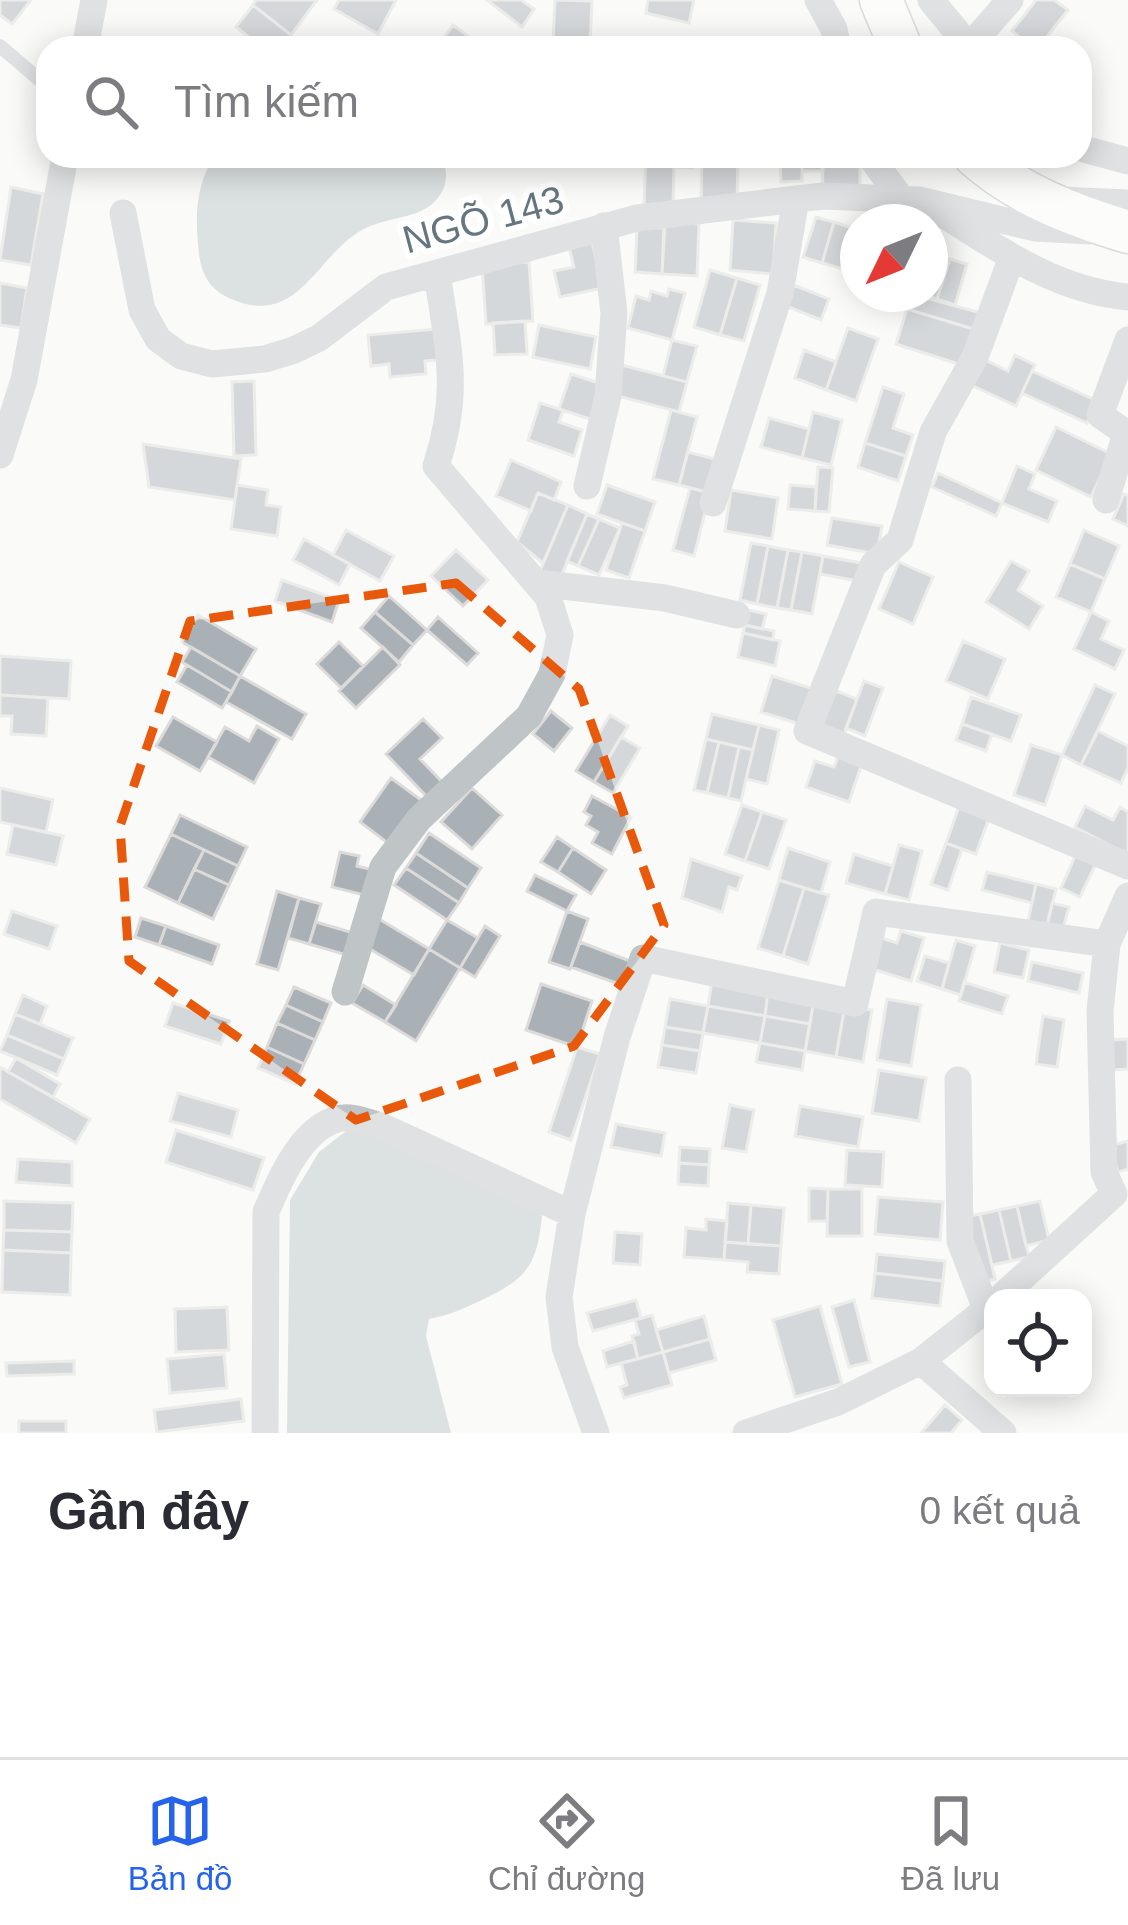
<!DOCTYPE html>
<html lang="vi">
<meta charset="utf-8">
<style>
:root{--surface:#fff;--page:#f2f2f3;--text:#2b2b33;--muted:#7c7c81;--line:#e1e1e2;--accent:#2563eb}
body{margin:0;font-family:Arial,sans-serif;background:var(--page);color:var(--text)}
.controls{position:absolute;right:36px;bottom:36px;display:grid;overflow:hidden;border-radius:24px;box-shadow:0 6px 30px #0003}
.controls button{width:108px;height:108px;display:grid;place-items:center;padding:0;border:0;border-bottom:3px solid var(--line);background:var(--surface);color:var(--text);font:60px sans-serif}
.compass{position:absolute;left:840px;top:204px;width:108px;height:108px;border-radius:50%;background:var(--surface);box-shadow:0 6px 30px #0003;rotate:227deg}
.list{margin:0;padding:0;list-style:none}
h2{display:flex;justify-content:space-between;align-items:center;height:156px;margin:0;padding:0 48px;font-size:51px}
h2 small{font-size:39px;font-weight:400;color:var(--muted)}
.icon{flex:none;width:66px;height:66px;fill:none;stroke:currentColor;stroke-width:2;stroke-linecap:round;stroke-linejoin:round}
.map{position:relative;flex:none;width:1128px;height:1433px;overflow:hidden}
.search{position:absolute;background:var(--surface);box-shadow:0 6px 30px #0003;left:36px;right:36px;top:36px;height:132px;display:flex;align-items:center;gap:30px;box-sizing:border-box;padding:0 42px;border-radius:36px;color:var(--muted);font-size:45px}
.sheet{height:324px;background:var(--surface)}
nav{display:flex;justify-content:space-around;align-items:center;box-sizing:border-box;height:168px;border-top:3px solid var(--line);background:var(--surface);font-size:33px;color:var(--muted)}
nav a{display:grid;justify-items:center;gap:6px}
nav .on{color:var(--accent)}
.map>svg:first-child{display:block}
.water{fill:#b8c4c8}
.building{fill:#a9b0b6;stroke:#dcdbda;stroke-width:3}
.lines{fill:none;stroke-linecap:round;stroke-linejoin:round}
.primary-casing{stroke:#b3b8bc;stroke-width:45}
.lane{stroke:#bfc4c7;stroke-width:14}
.street{stroke:#bfc4c7;stroke-width:27}
.primary{stroke:#fff;stroke-width:42}
.marked{fill:none;stroke:#e8590c;stroke-width:9;stroke-dasharray:24 15;stroke-linejoin:round}
.labels{text-anchor:middle;stroke-width:12;stroke-linejoin:round;paint-order:stroke}
.street-label{font-size:39px;fill:#667680;stroke:#fff}
</style>
<div class="map">
<svg width="1128" height="1433" viewBox="0 0 1128 1433">
<rect width="100%" height="100%" fill="#fafaf8"/>
<!-- water -->
<path class="water" d="M214 156H441C450 173 447 192 431 205 413 219 383 218 362 230 314 257 298 331 227 297 209 288 201 273 199 253 195 217 195 188 214 156Z
M354 1125 534 1205 542 1216C537 1264 528 1278 484 1299 465 1308 450 1315 429 1319L426 1336 451 1433H287L290 1200 319 1152Z"/>
<!-- building -->
<path class="building" d="M0 0H31L12 24 0 15Z
M256 0H317L291 35 253 5Z
M339 0H396L378 34 334 9Z
M487 0H521L534 9 522 27Z
M555 0 592 1 590 45 553 43Z
M648 0H694L689 23 646 13Z
M1036 0H1054L1068 10 1038 48H1033L1012 31Z
M253 5 291 35 282 48H263L236 27Z
M453 25 471 38 464 48H437Z
M646 156H693V168L674 167 673 206 644 205Z
M702 156H738L737 205 701 204Z
M780 156H802V181L781 182Z
M802 156H822L823 171H802Z
M822 156H860V190L823 191Z
M11 187 43 194 31 265 0 260Z
M816 217 834 222 822 263 803 257Z
M733 220 776 223 773 274 730 270Z
M665 222 699 224 697 276 662 274Z
M834 222 855 229 843 269 822 263Z
M637 227 664 228 662 274 635 272Z
M855 229 858 230V274L843 269Z
M592 242 603 288 560 297 554 271 574 267 569 247Z
M930 253 950 259 937 299 922 294H930Z
M950 259 967 264 955 305 937 299Z
M529 262 533 321 486 324 482 265Z
M710 270 737 278 720 335 694 327Z
M737 278 760 285 744 341 720 335Z
M0 283 27 288 21 328 0 325Z
M794 285 829 299 821 320 786 306Z
M669 289 685 293 672 340 628 328 636 296 649 300 651 291 667 296Z
M911 294 985 314 980 331 907 309Z
M907 309 980 331 968 367 896 344Z
M525 321 527 354 495 355 493 323Z
M539 325 596 337 590 369 533 357Z
M848 328 878 339 856 401 826 390Z
M436 329 439 360 425 361 426 374 390 377 389 364 371 366 368 335Z
M672 340 697 346 687 382 663 376Z
M804 350 836 362 826 390 795 378Z
M1015 355 1035 365 1016 406 969 384 981 358 1008 371Z
M618 364 687 382 679 412 610 394Z
M1032 371 1097 401 1087 423 1022 393Z
M571 374 605 385 593 420 559 409Z
M254 381 256 455 234 456 232 382Z
M883 387 904 394 893 428 913 435 906 456 865 443Z
M540 403 563 410 559 422 582 430 574 456 528 440Z
M671 410 697 417 679 485 653 479Z
M813 412 842 420 831 465 802 458Z
M769 418 809 429 802 458 761 447Z
M1056 427 1111 454 1091 497 1036 470Z
M865 443 906 456 898 481 858 467Z
M143 444 241 459 235 500 149 487Z
M688 452 719 460 710 493 679 485Z
M511 460 561 482 554 500 538 493 531 511 496 496Z
M1017 466 1035 474 1029 489 1057 501 1048 522 1002 503Z
M818 467 833 468 829 512 815 511Z
M938 473 1002 503 996 516 932 487Z
M237 485 268 490 266 505 281 507 277 536 231 529Z
M607 485 655 502 645 531 597 514Z
M790 485 816 487 815 511 788 509Z
M690 488 710 493 694 556 673 550Z
M731 490 778 498 772 539 725 531Z
M538 493 568 505 543 563 517 542Z
M1124 494 1128 496V526L1113 519Z
M568 505 587 514 558 584 538 576Z
M587 514 599 519 578 566 567 561Z
M832 518 882 526 877 554 827 545Z
M599 519 620 528 599 575 578 566Z
M622 523 645 531 629 578 606 570Z
M346 530 394 556 380 581 333 555Z
M1084 530 1119 546 1105 579 1070 564Z
M304 539 350 564 339 585 293 560Z
M751 543 768 546 757 604 740 600Z
M768 546 788 550 777 608 757 604Z
M456 550 488 580 463 606 431 576Z
M788 550 802 552 791 610 777 608Z
M802 552 823 556 812 614 791 610Z
M823 556 867 564 863 582 820 574Z
M1011 561 1029 571 1018 590 1043 606 1029 629 986 602Z
M899 562 933 577 913 624 879 609Z
M1070 564 1105 579 1091 612 1056 597Z
M282 580 339 600 332 622 275 601Z
M389 596 427 630 413 645 375 612Z
M748 610 766 614 762 629 745 625Z
M375 612 413 645 399 662 361 628Z
M1091 612 1109 621 1101 639 1124 650 1115 669 1074 649Z
M198 615 256 649 240 676 182 642Z
M438 617 478 653 467 665 427 630Z
M745 625 774 631 773 640 743 633Z
M743 633 780 641 775 666 738 657Z
M963 641 1005 659 988 699 946 681Z
M339 642 363 666 341 688 317 664Z
M191 647 240 676 232 692 182 662Z
M383 647 400 665 356 708 339 691Z
M0 656 71 661 69 699 0 695Z
M187 665 232 692 222 708 177 682Z
M240 676 306 714 292 739 226 702Z
M772 676 814 689 803 725 761 712Z
M864 681 883 688 865 736 846 728Z
M1095 685 1115 694 1081 765 1062 755Z
M826 687 857 699 842 740 811 728Z
M0 695 48 698 46 736 11 734 12 716H0Z
M971 697 1021 715 1011 741 962 724Z
M551 711 572 728 554 751 533 734Z
M712 714 759 725 753 750 706 739Z
M610 715 628 726 594 782 576 771Z
M173 717 217 742 200 771 156 746Z
M423 719 442 738 420 759 445 785 430 800 386 754Z
M962 724 992 734 986 751 956 740Z
M759 725 779 730 767 784 746 779Z
M257 726 279 739 254 783 208 757 225 727 249 741Z
M1098 731 1128 746V768L1121 783 1081 765Z
M621 737 640 748 613 793 594 782Z
M706 739 719 742 707 793 694 790Z
M719 742 739 747 728 798 707 793Z
M1031 745 1062 755 1045 805 1014 795Z
M739 747 753 750 741 801 728 798Z
M840 752 863 760 849 802 806 787 815 761 834 767Z
M391 778 421 800 389 844 360 822Z
M0 788 53 800 46 832 0 822Z
M472 788 502 815 472 849 441 822Z
M592 796 631 817 612 854 592 843 598 832 586 825 591 816 584 812Z
M960 804 990 815 976 854 946 843Z
M742 805 762 812 745 861 725 854Z
M1085 806 1113 820 1120 807 1128 812V855L1075 827Z
M762 812 786 820 769 869 745 861Z
M180 815 247 847 238 866 171 834Z
M13 825 63 836 56 865 7 854Z
M429 833 481 868 468 888 416 853Z
M171 834 204 850 178 903 145 887Z
M557 837 573 848 558 872 541 862Z
M946 843 962 849 948 890 931 884Z
M899 845 922 851 909 900 885 894Z
M573 848 606 870 591 894 558 872Z
M788 848 830 862 821 893 779 880Z
M204 850 238 866 229 885 194 869Z
M1078 850 1098 859 1080 897 1061 888Z
M340 852 359 856 357 866 374 870 368 896 332 887Z
M416 853 468 888 459 903 406 868Z
M854 854 893 866 885 894 846 883Z
M691 859 742 876 737 890 729 887 722 912 682 898Z
M406 868 459 903 447 920 394 885Z
M194 869 229 885 213 919 178 903Z
M987 872 1036 884 1032 903 982 890Z
M535 875 576 895 567 911 527 891Z
M779 880 804 888 783 956 758 948Z
M1036 884 1056 889 1047 925 1028 921Z
M804 888 829 895 808 964 783 956Z
M277 891 299 898 278 970 257 964Z
M299 898 321 904 309 944 288 938Z
M1052 903 1069 907 1063 929 1047 925Z
M12 911 57 926 49 949 4 934Z
M567 911 588 919 570 969 549 962Z
M141 918 166 926 159 945 135 937Z
M379 919 429 949 414 975 363 945Z
M447 920 478 938 460 968 429 949Z
M316 922 357 934 350 956 309 944Z
M166 926 219 945 212 964 159 945Z
M485 926 500 936 475 977 460 968Z
M901 931 924 938 911 981 869 968 878 937 897 943Z
M956 940 975 946 961 995 942 989Z
M580 942 630 961 622 985 571 967Z
M1000 943 1029 950 1023 978 994 972Z
M429 949 460 968 416 1041 385 1022Z
M925 956 949 963 942 989 917 981Z
M1032 962 1083 973 1079 993 1028 981Z
M712 981 768 991 765 1016 708 1006Z
M964 982 1008 996 1002 1014 959 1001Z
M541 984 592 1001 577 1047 526 1030Z
M363 985 396 1005 385 1022 352 1003Z
M294 987 331 1003 323 1022 286 1005Z
M768 991 814 999 810 1024 765 1016Z
M23 995 47 1006 40 1024 15 1014Z
M670 999 708 1006 703 1033 665 1027Z
M814 999 845 1005 836 1057 805 1051Z
M887 999 921 1005 911 1066 877 1060Z
M173 1003 229 1021 221 1044 165 1026Z
M286 1005 323 1022 315 1040 277 1023Z
M845 1005 872 1010 863 1062 836 1057Z
M708 1006 765 1016 760 1043 703 1033Z
M15 1014 73 1038 64 1059 7 1035Z
M765 1016 810 1024 805 1051 760 1043Z
M1043 1016 1064 1020 1057 1067 1036 1064Z
M277 1023 315 1040 304 1064 267 1047Z
M665 1027 703 1033 700 1051 662 1045Z
M7 1035 64 1059 57 1075 0 1051Z
M1128 1039V1069L1113 1070 1112 1040Z
M760 1043 805 1051 802 1070 756 1062Z
M662 1045 700 1051 696 1073 658 1067Z
M267 1047 304 1064 295 1084 258 1068Z
M577 1047 600 1054 571 1140 549 1132Z
M16 1058 60 1084 53 1097 8 1072Z
M0 1067 90 1119 76 1143 0 1099Z
M879 1070 926 1078 919 1121 872 1113Z
M178 1093 238 1110 231 1137 170 1121Z
M730 1105 754 1110 746 1152 722 1148Z
M800 1106 863 1117 858 1147 795 1136Z
M616 1124 665 1133 661 1156 611 1147Z
M176 1130 264 1158 253 1190 166 1162Z
M1128 1141V1169L1118 1172 1110 1146Z
M680 1147 710 1149 709 1165 679 1163Z
M847 1150 884 1152 882 1187 845 1185Z
M18 1159 72 1162V1186L16 1182Z
M679 1163 709 1165 708 1186 678 1184Z
M809 1188 828 1189 827 1221H809Z
M828 1189H862V1236H827Z
M878 1197 943 1202 940 1240 875 1234Z
M4 1201 73 1203 72 1232 4 1230Z
M1040 1201 1049 1240 1026 1246 1017 1206Z
M728 1203 751 1205 748 1244 725 1242Z
M751 1205 784 1208 781 1246 748 1244Z
M1017 1206 1029 1257 1011 1261 999 1210Z
M999 1210 1011 1261 992 1265 980 1214Z
M980 1214 995 1279 980 1282 965 1217Z
M706 1219 727 1221 724 1260 684 1257 686 1228 706 1230Z
M4 1230 72 1232 71 1253 3 1250Z
M615 1232 642 1234 640 1265 613 1263Z
M725 1242 781 1246 779 1274 747 1272 748 1262 724 1260Z
M3 1250 71 1253 70 1295 2 1292Z
M877 1254 945 1261 943 1281 875 1273Z
M875 1273 943 1281 940 1306 872 1298Z
M636 1300 641 1318 593 1331 587 1313Z
M854 1300 870 1362 849 1367 832 1307Z
M820 1306 842 1384 795 1397 773 1320Z
M227 1307 229 1350 176 1352 175 1309Z
M652 1315 663 1352 638 1359 632 1336 639 1334 635 1320Z
M704 1316 710 1339 663 1352 656 1330Z
M710 1339 716 1360 669 1373 663 1352Z
M634 1341 638 1359 607 1367 603 1351Z
M663 1352 672 1385 624 1398 620 1387 627 1385 621 1363Z
M224 1354 227 1388 170 1393 167 1359Z
M74 1361V1374L7 1376 6 1363Z
M241 1399 244 1421 157 1432 154 1410Z
M945 1405 962 1420 951 1433H921Z
M19 1421H66V1433H19Z"/>
<g class="lines">
<!-- primary casing -->
<g class="primary-casing">
<path id="primary" d="M881 0 901 48
M975 156C1019 195 1072 215 1128 232"/>
</g>
<!-- lane -->
<path class="lane" d="M0 46 48 87"/>
<!-- street -->
<path class="street" d="M818 0 834 29 838 48
M931 0 970 48
M969 47 1010 0
M85 48 94 0
M1080 148 1128 161
M870 156 902 200
M1061 200 1128 203
M123 213 142 310 158 339 181 356 212 364 265 359 294 350 319 338 386 287 637 218 823 196 920 200 1035 228 1089 231
M943 214C1001 251 1058 291 1128 297
M1012 257 975 357 933 432 900 540 873 565 807 731 1128 866
M0 455 24 380 65 156
M587 486 608 396 614 313 604 226
M1106 500 1126 433 1100 415 1128 340
M713 503 780 293 796 199
M537 583 665 598 737 615
M345 992 383 867 419 819 529 716 552 674 560 635 548 597 436 466C461 391 448 349 437 273
M958 1080 960 1241 986 1309
M1000 1298 1114 1194 1104 1172 1100 1011 1107 944 1128 896
M921 1361 1003 1433
M265 1433 266 1212C279 1181 300 1132 334 1120 350 1114 366 1122 381 1126L572 1214
M596 1433 565 1347 559 1297 572 1214 617 1037 643 958 855 1003 876 912 1107 944
M746 1433 838 1402 921 1361 993 1304"/>
<!-- primary -->
<use href="#primary" class="primary"/>
</g>
<!-- marked area -->
<path d="M0 0H1128V1433H0ZM456 583 579 689 664 925 574 1046 356 1120 129 961 120 826 190 621Z" fill="#fafaf8" fill-opacity=".55" fill-rule="evenodd"/>
<path class="marked" d="M456 583 579 689 664 925 574 1046 356 1120 129 961 120 826 190 621Z"/>
<g class="labels">
<!-- street labels -->
<g class="street-label">
<text transform="translate(483 219) rotate(-15)" y="14">NGÕ 143</text>
</g>
</g>
</svg>
<div class="controls">
<button><svg class="icon" aria-label="locate" viewBox="0 0 24 24"><circle cx="12" cy="12" r="6"/><path d="M12 2v4M12 18v4M2 12h4M18 12h4"/></svg></button>
</div>
<svg class="compass" viewBox="-18 -18 36 36"><path d="M0-13l5 13h-10z" fill="#e53935"/><path d="M0 13l5-13h-10z" fill="#7c7c81"/></svg>
<div class="search"><svg class="icon" aria-label="search" viewBox="0 0 24 24"><circle cx="10" cy="10" r="6"/><path d="M15 15l6 6"/></svg>Tìm kiếm</div>
</div>
<section class="sheet">
<h2>Gần đây<small>0 kết quả</small></h2>
<ul class="list">
</ul>
</section>
<nav>
<a class="on"><svg class="icon" aria-label="map" viewBox="0 0 24 24"><path d="M3 6l6-2 6 2 6-2v14l-6 2-6-2-6 2zM9 4v14M15 6v14"/></svg>Bản đồ</a>
<a><svg class="icon" aria-label="directions" viewBox="0 0 24 24"><path d="M12 3l9 9-9 9-9-9zM9 14v-3h6M13 9l2 2-2 2"/></svg>Chỉ đường</a>
<a><svg class="icon" aria-label="saved" viewBox="0 0 24 24"><path d="M7 4h10v16l-5-4-5 4z"/></svg>Đã lưu</a>
</nav>
